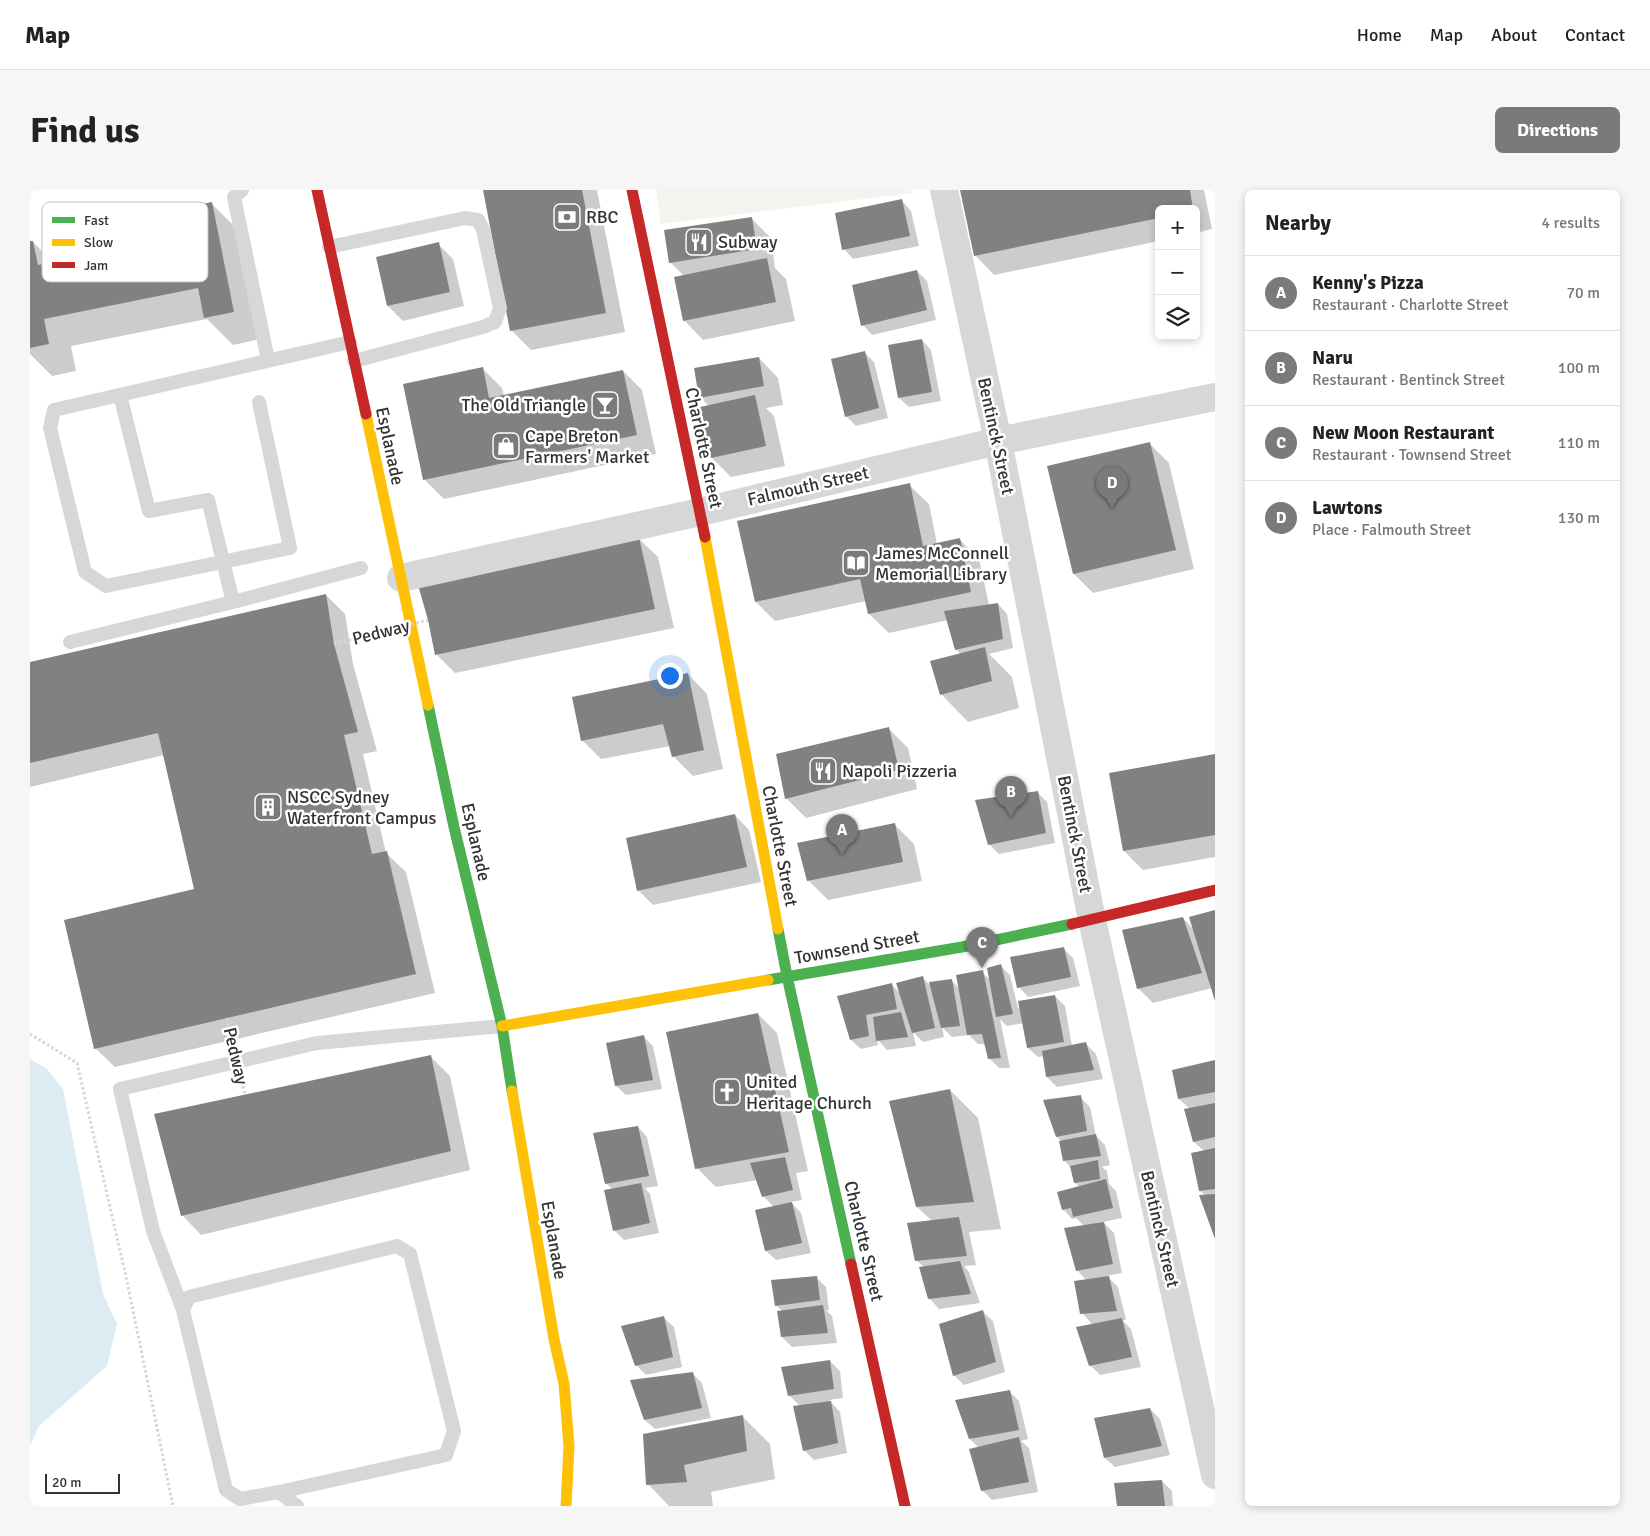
<!DOCTYPE html>
<meta charset="utf-8">
<style>
:root{--surface:#fff;--page:#f6f6f6;--text:#222;--muted:#767676;--line:#e0e0e0;--accent:#7a7a7a}
body{margin:0;font-family:Signika,sans-serif;background:var(--page);color:var(--text)}
.controls{position:absolute;right:15px;top:15px;display:grid;overflow:hidden;border-radius:8px;box-shadow:0 2px 8px #0003}
.controls button{width:45px;height:45px;display:grid;place-items:center;padding:0;border:0;border-bottom:1px solid var(--line);background:var(--surface);color:var(--text);font:25px sans-serif}
.scale{position:absolute;left:15px;bottom:12px;width:75px;box-sizing:border-box;padding-left:5px;border:2px solid #333;border-top:0;font-size:14px;line-height:18px;white-space:nowrap;color:#333;-webkit-text-stroke:4px #fff;paint-order:stroke}
.you{position:absolute;left:639px;top:485px;width:18px;height:18px;margin:-12px;border:4px solid #fff;border-radius:50%;background:#1a73e8;box-shadow:0 0 0 8px #1a73e833}
.badge{display:grid;place-items:center;width:32px;height:32px;border-radius:50%;background:var(--accent);color:#fff;font-size:16px;font-weight:700}
.pin{position:absolute;translate:-50% -41px;filter:drop-shadow(0 1px 2px #0008)}
.pin::after{content:'';position:absolute;top:26px;width:18px;height:15px;background:inherit;clip-path:polygon(0 0,100% 0,50% 100%)}
.list{margin:0;padding:0;list-style:none}
h2{display:flex;justify-content:space-between;align-items:center;height:65px;margin:0;padding:0 20px;font-size:21px}
h2 small{font-size:16px;font-weight:400;color:var(--muted)}
.list li{display:grid;grid-template-columns:32px 1fr auto;gap:15px;align-items:center;box-sizing:border-box;height:75px;padding:0 20px;border-top:1px solid var(--line)}
.list b{display:block;font-size:19px;white-space:nowrap}
.list p{margin:0;font-size:16px;white-space:nowrap;color:var(--muted)}
.list em{font-size:16px;font-style:normal;color:var(--muted)}
.icon{flex:none;width:28px;height:28px;fill:none;stroke:currentColor;stroke-width:2;stroke-linecap:round;stroke-linejoin:round}
.map{position:relative;flex:none;width:1185px;height:1316px;overflow:hidden;border-radius:8px}
header{display:flex;align-items:center;gap:30px;box-sizing:border-box;height:70px;padding:0 25px;background:var(--surface);border-bottom:1px solid var(--line)}
header strong{font-size:24px}
nav{display:flex;gap:28px;margin-inline-start:auto;font-size:18px}
.intro{display:flex;align-items:center;justify-content:space-between;box-sizing:border-box;height:120px;padding:0 30px}
h1{margin:0;font-size:35px}
.button{padding:12px 22px;border-radius:8px;background:var(--accent);color:#fff;font-size:18px;font-weight:700}
main{display:flex;gap:30px;padding:0 30px}
aside{flex:1;background:var(--surface);border-radius:8px;box-shadow:0 2px 8px #0003}
.map>svg:first-child{display:block}
.green{fill:#f1f5ed}
.water{fill:#ddebf3}
.shadow{fill:#0003}
.building{fill:#818181}
.lines{fill:none;stroke-linecap:round;stroke-linejoin:round}
.path{stroke:#d6d6d6;stroke-width:3;stroke-dasharray:2.5 2.5;stroke-linecap:butt}
.lane{stroke:#d7d7d7;stroke-width:14}
.street{stroke:#d7d7d7;stroke-width:28}
.fast{stroke:#4caf50;stroke-width:11}
.slow{stroke:#ffc107;stroke-width:11}
.jam{stroke:#c62828;stroke-width:11}
.path-bridge{stroke:#d6d6d6;stroke-width:3;stroke-dasharray:2.5 2.5;stroke-linecap:butt}
.labels{text-anchor:middle;stroke-width:5;stroke-linejoin:round;paint-order:stroke}
.poi-label{font-size:18px;fill:#333;stroke:#fff;text-anchor:start}
.street-label{font-size:18px;fill:#333;stroke:#fff}
.key{fill:#fff;stroke:#c2c2c2;stroke-width:1}
.key-label{font-size:14px;fill:#333}
</style>
<header>
<strong>Map</strong>
<nav><a>Home</a><a>Map</a><a>About</a><a>Contact</a></nav>
</header>
<div class="intro"><h1>Find us</h1><a class="button">Directions</a></div>
<main>
<div class="map">
<svg width="1185" height="1316" viewBox="0 0 1185 1316">
<rect width="100%" height="100%" fill="#fff"/>
<!-- green -->
<path class="green" d="M626 0H881L882 3 631 34Z"/>
<!-- water -->
<path class="water" d="M0 869 17 879 33 899 73 1104 87 1134 77 1176 9 1236 0 1256Z"/>
<!-- shadow -->
<path class="shadow" d="M454 0H567L595 142 501 160 482 141Z
M931 0H1174L1182 39 1166 43V19H1129V51L964 85 945 65Z
M872 11 881 21 889 56 823 69 814 59Z
M181 13 209 41 230 149 203 155 177 129 41 156 46 181 22 186 0 164V53L3 52 24 73 155 47Z
M721 28 741 48 745 78 756 89 765 131 673 150 654 130V86L640 72Z
M408 54 423 69 434 116 373 131 358 116 347 68Z
M887 81 897 91 906 130 842 145 833 135Z
M892 150 901 160 911 211 879 217 869 208Z
M834 162 844 172 858 228 826 236 816 226Z
M729 168 748 188 753 215 736 218 744 226 755 276 701 287 682 268 679 216 670 207Z
M452 178 472 198 474 206 593 181 612 200 626 264 414 309 394 289Z
M1120 254 1139 273 1164 379 1063 403 1044 384Z
M879 295 899 314 907 354 929 349 949 369 959 415 968 414 977 424 983 458 959 464 982 487 989 518 938 532 911 504 931 465 926 459 918 430 859 443 839 424 836 411 745 431 726 412Z
M608 348 628 367 644 438 425 483 406 464Z
M296 405 315 424 323 474 347 561 333 564 356 663 376 682 405 803 85 877 65 858 166 700 134 565 0 597V474Z
M658 484 677 504 693 579 663 586 643 566 640 556 571 569 552 550Z
M859 539 878 558 887 599 776 628 756 608Z
M1185 565V667L1113 680 1094 661Z
M1007 602 1017 612 1025 653 969 664 959 654Z
M705 625 719 640 731 692 623 715 608 700Z
M864 634 884 654 892 691 798 710 778 690Z
M1185 721V808L1182 798 1123 813 1108 798 1153 728 1164 740Z
M1033 758 1043 768 1050 796 998 807 989 797Z
M971 776 980 785 988 818 1025 806 1035 816 1042 856 1056 854 1066 864 1073 889 1027 897 1017 887 1014 866 1008 867 998 858 994 833 977 836 970 829 980 878H969L959 868 955 854H948L939 845 922 847 912 837 914 847 893 852 883 842 886 856 857 860 847 849 848 855 831 859 821 850 809 807 862 795 871 804 893 788 902 797 921 790 929 798 952 782 960 790Z
M728 824 747 843 778 981 766 983 772 1010 761 1012 771 1023 781 1063 746 1070 736 1061 744 1017 733 1006 727 990 686 997 667 978Z
M614 847 623 856 632 899 596 905 586 896Z
M401 867 420 886 440 980 171 1045 152 1025Z
M1185 871V1046L1176 1006 1170 1001 1174 961 1164 952 1160 919 1149 909Z
M920 900 948 928 971 1039 939 1042 946 1075 934 1076 939 1082 950 1113 909 1119 900 1109 894 1077 886 1070 902 1031 887 1017Z
M1050 907 1060 917 1066 946 1075 955 1080 975 1072 977 1077 981 1079 994 1086 1001 1092 1028 1073 1032 1084 1043 1092 1083 1077 1086 1088 1097 1096 1130H1092L1101 1139 1111 1177 1070 1185 1060 1175 1063 1135 1052 1123 1057 1091 1047 1080 1054 1036 1046 1028 1042 1029 1033 1019 1050 997 1045 993 1041 978 1034 970 1032 952 1027 947Z
M608 937 617 947 628 996 615 998 620 1004 629 1043 594 1050 584 1040 583 1000 576 993Z
M786 1087 796 1097 799 1120H796L802 1126 807 1153 762 1157 752 1147V1121L746 1115Z
M953 1122 963 1131 975 1182 934 1195 924 1185Z
M634 1128 644 1137 652 1177 616 1185 606 1175Z
M800 1171 810 1181 813 1208 799 1210 810 1222 817 1263 784 1270 774 1260 770 1216 759 1205Z
M662 1183 672 1193 681 1228 625 1239 615 1230Z
M979 1201 989 1211 998 1249 991 1251 999 1258 1008 1302 962 1310 952 1300 949 1258 940 1249Z
M1120 1219 1130 1229 1140 1265 1085 1277 1075 1268Z
M713 1227 740 1254 745 1289 681 1302 683 1316H639L618 1294Z
M1132 1291 1142 1301 1143 1316H1089Z"/>
<!-- building -->
<path class="building" d="M453 0H552L576 123 480 141Z
M930 0H1160L1163 19H1129V28L944 66Z
M872 9 880 46 812 60 805 23Z
M182 12 204 122 174 128 168 98 14 129 19 154 0 158V51H3L8 75 154 46 148 19Z
M722 27 727 59 639 73 634 40Z
M409 52 420 102 357 116 346 67Z
M737 68 746 112 653 131 644 87Z
M887 80 897 120 831 136 822 95Z
M892 149 902 202 868 208 858 155Z
M835 161 849 218 815 227 801 169Z
M729 167 734 196 669 208 664 178Z
M453 177 459 208 593 180 607 245 393 290 373 194Z
M725 205 736 256 681 268 670 217Z
M1120 252 1146 360 1043 384 1017 276Z
M880 293 893 356 930 348 941 402 838 424 830 389 725 412 707 331Z
M609 347 625 419 405 465 398 430 388 395Z
M296 404 304 454 328 542 314 545 342 664 357 661 386 784 64 859 34 730 164 699 128 543 0 573V472Z
M968 413 973 449 925 460 914 421Z
M955 457 962 491 910 505 900 471Z
M658 483 674 560 642 567 633 534 551 551 542 507Z
M859 537 869 580 755 609 746 564Z
M1185 564V645L1093 661 1079 583Z
M1008 601 1016 643 958 655 945 610Z
M705 624 717 677 607 701 596 648Z
M865 633 873 672 777 691 767 653Z
M1185 720V811L1159 727Z
M1153 727 1172 783 1107 799 1092 740Z
M1034 757 1041 787 987 798 980 767Z
M971 774 983 824 966 827 957 778Z
M953 780 971 868 958 869 952 844 937 845 926 785Z
M893 786 905 838 882 843 866 793Z
M922 789 930 836 911 838 899 792Z
M862 793 867 819 836 825 839 846 820 850 807 806Z
M1025 805 1034 852 997 858 988 811Z
M871 822 878 847 846 851 843 827Z
M728 823 759 962 665 979 636 842Z
M614 845 623 890 585 896 576 853Z
M1056 852 1064 880 1016 887 1012 861Z
M401 865 421 961 151 1026 124 924Z
M1185 870V902L1148 909 1142 880Z
M920 899 944 1012 886 1017 859 911Z
M1051 905 1057 941 1026 947 1013 910Z
M1185 913V947L1163 952 1154 919Z
M608 936 619 986 575 994 563 943Z
M1066 944 1071 966 1033 971 1029 951Z
M1185 958V999L1169 1001 1161 963Z
M755 967 763 1000 732 1007 720 973Z
M1068 970 1070 989 1044 993 1040 976Z
M1076 989 1083 1018 1043 1027 1041 1018 1032 1020 1027 1002Z
M611 993 620 1033 583 1041 574 1000Z
M1185 1004V1049L1169 1005Z
M762 1012 772 1053 735 1061 725 1020Z
M929 1027 937 1066 885 1071 877 1033Z
M1074 1032 1083 1074 1046 1081 1034 1038Z
M930 1071 941 1104 898 1109 889 1077Z
M787 1086 790 1110 745 1116 741 1090Z
M1079 1086 1087 1121 1050 1124 1044 1091Z
M793 1115 798 1143 751 1147 747 1121Z
M953 1120 966 1172 923 1186 909 1134Z
M634 1126 643 1167 605 1176 591 1136Z
M1092 1128 1102 1167 1059 1176 1046 1137Z
M800 1170 804 1199 758 1206 751 1177Z
M663 1182 672 1218 614 1230 600 1190Z
M980 1200 989 1240 939 1249 925 1210Z
M801 1211 808 1253 773 1261 763 1216Z
M1120 1218 1132 1256 1074 1268 1064 1228Z
M713 1225 717 1261 654 1275 657 1292 616 1295 613 1244Z
M989 1247 999 1292 951 1301 939 1259Z
M1132 1290 1135 1316H1087L1084 1293Z"/>
<g class="lines">
<!-- path -->
<path class="path" d="M0 844 47 873 97 1091 143 1316"/>
<!-- lane -->
<path class="lane" d="M212 0 204 7 238 170
M299 57 435 28 448 30 453 40 470 118 465 132 453 137 324 171
M90 205 119 321 178 310 203 412
M229 212 260 358 76 396 55 382 20 238 24 220 320 152
M40 452 203 412 331 378
M153 1120 123 1041 90 899 287 853 472 836
M249 1302 416 1265 424 1241 380 1064 367 1056 159 1107 153 1120 196 1300 210 1309 249 1302 267 1316"/>
<!-- street -->
<path class="street" d="M914 0 968 251 1062 730 1185 1285
M371 388 670 322 968 251 1185 207"/>
<!-- fast -->
<path class="fast" d="M398 515 424 637 472 836 482 901
M748 739 757 786 821 1074
M738 790 932 757 1042 734"/>
<!-- slow -->
<path class="slow" d="M336 224 398 515
M675 347 748 739
M472 836 738 790
M482 901 524 1149 534 1194 539 1256 536 1316"/>
<!-- jam -->
<path class="jam" d="M287 0 336 224
M602 0 675 347
M1042 734 1185 700
M821 1074 875 1316"/>
<!-- path-bridge -->
<path class="path-bridge" d="M304 454 398 430
M197 828 215 905"/>
</g>
<!-- icons -->
<defs>
<g id="bank-square" transform="scale(1.4375)"><rect x="-9" y="-9" width="18" height="18" rx="4" fill="#7a7a7a" stroke="#fff"/><path d="M-6-4H6V4H-6ZM0-2.3a2.3 2.3 0 1 0 0 4.6a2.3 2.3 0 1 0 0-4.6Z" fill="#fff"/></g>
<g id="restaurant-square" transform="scale(1.4375)"><rect x="-9" y="-9" width="18" height="18" rx="4" fill="#7a7a7a" stroke="#fff"/><path d="M-5-6h1v4h1v-4h1v4h1v-4h1v5L-1.5 .5V6h-2V.5L-5-1ZM5-6V6H3V1.5H1.5Q1.5-4 5-6Z" fill="#fff"/></g>
<g id="bar-square" transform="scale(1.4375)"><rect x="-9" y="-9" width="18" height="18" rx="4" fill="#7a7a7a" stroke="#fff"/><path d="M-6-5H6L.8 .8V4.5H3.5V6h-7V4.5H-.8V.8Z" fill="#fff"/></g>
<g id="shop-square" transform="scale(1.4375)"><rect x="-9" y="-9" width="18" height="18" rx="4" fill="#7a7a7a" stroke="#fff"/><path d="M-5-2.5h2.3a2.7 3.5 0 0 1 5.4 0H5L5.5 6h-11ZM-1.5-2.5h3a1.5 2.3 0 0 0-3 0Z" fill="#fff"/></g>
<g id="library-square" transform="scale(1.4375)"><rect x="-9" y="-9" width="18" height="18" rx="4" fill="#7a7a7a" stroke="#fff"/><path d="M-6-4Q-3-5.5-.7-3.5V5Q-3 3-6 4ZM6-4Q3-5.5 .7-3.5V5Q3 3 6 4Z" fill="#fff"/></g>
<g id="building-square" transform="scale(1.4375)"><rect x="-9" y="-9" width="18" height="18" rx="4" fill="#7a7a7a" stroke="#fff"/><path d="M-4-6H4V6H1V3H-1V6H-4ZM-2.5-4.3h1.7v1.8h-1.7ZM.8-4.3h1.7v1.8H.8ZM-2.5-1h1.7V.8h-1.7ZM.8-1h1.7V.8H.8Z" fill="#fff"/></g>
<g id="church-square" transform="scale(1.4375)"><rect x="-9" y="-9" width="18" height="18" rx="4" fill="#7a7a7a" stroke="#fff"/><path d="M-1.2-6h2.4v3.5h3.3v2.4h-3.3V6h-2.4V-.1h-3.3v-2.4h3.3Z" fill="#fff"/></g>
</defs>
<g fill-rule="evenodd">
<use href="#bank-square" x="537" y="27"/>
<use href="#restaurant-square" x="669" y="52"/>
<use href="#bar-square" x="575" y="215"/>
<use href="#shop-square" x="476" y="256"/>
<use href="#library-square" x="826" y="373"/>
<use href="#restaurant-square" x="793" y="581"/>
<use href="#building-square" x="238" y="617"/>
<use href="#church-square" x="697" y="902"/>
</g>
<g class="labels">
<!-- poi labels -->
<g class="poi-label">
<text x="556" y="33">RBC</text>
<text x="688" y="58">Subway</text>
<text x="556" y="221" text-anchor="end">The Old Triangle</text>
<text x="495" y="252">Cape Breton<tspan x="495" dy="21">Farmers' Market</tspan></text>
<text x="845" y="369">James McConnell<tspan x="845" dy="21">Memorial Library</tspan></text>
<text x="812" y="587">Napoli Pizzeria</text>
<text x="257" y="613">NSCC Sydney<tspan x="257" dy="21">Waterfront Campus</tspan></text>
<text x="716" y="898">United<tspan x="716" dy="21">Heritage Church</tspan></text>
</g>
<!-- street labels -->
<g class="street-label">
<text transform="translate(966 246) rotate(78)" y="6">Bentinck Street</text>
<text transform="translate(360 256) rotate(78)" y="6">Esplanade</text>
<text transform="translate(674 258) rotate(78)" y="6">Charlotte Street</text>
<text transform="translate(778 296) rotate(-13)" y="6">Falmouth Street</text>
<text transform="translate(351 442) rotate(-14)" y="6">Pedway</text>
<text transform="translate(1045 644) rotate(79)" y="6">Bentinck Street</text>
<text transform="translate(446 652) rotate(77)" y="6">Esplanade</text>
<text transform="translate(750 656) rotate(79)" y="6">Charlotte Street</text>
<text transform="translate(827 757) rotate(-10)" y="6">Townsend Street</text>
<text transform="translate(206 866) rotate(77)" y="6">Pedway</text>
<text transform="translate(1130 1039) rotate(77)" y="6">Bentinck Street</text>
<text transform="translate(524 1050) rotate(80)" y="6">Esplanade</text>
<text transform="translate(834 1051) rotate(77)" y="6">Charlotte Street</text>
</g>
</g>
<!-- legend -->
<rect x="12" y="12" width="166" height="80" rx="8" class="key"/>
<rect x="22" y="27" width="23" height="6" fill="#4caf50"/>
<rect x="22" y="49" width="23" height="7" fill="#ffc107"/>
<rect x="22" y="72" width="23" height="6" fill="#c62828"/>
<g class="key-label">
<text x="54" y="35">Fast</text>
<text x="54" y="57">Slow</text>
<text x="54" y="80">Jam</text>
</g>
</svg>
<div class="controls">
<button>+</button>
<button>−</button>
<button><svg class="icon" aria-label="layers" viewBox="0 0 24 24"><path d="M12 4l9 5-9 5-9-5zM3 14l9 5 9-5"/></svg></button>
</div>
<div class="scale">20 m</div>
<div class="you"></div>
<div class="pin badge" style="left:812px;top:665px">A</div>
<div class="pin badge" style="left:981px;top:627px">B</div>
<div class="pin badge" style="left:952px;top:778px">C</div>
<div class="pin badge" style="left:1082px;top:318px">D</div>
</div>
<aside>
<h2>Nearby<small>4 results</small></h2>
<ul class="list">
<li><span class="badge">A</span><div><b>Kenny's Pizza</b><p>Restaurant · Charlotte Street</p></div><em>70 m</em></li>
<li><span class="badge">B</span><div><b>Naru</b><p>Restaurant · Bentinck Street</p></div><em>100 m</em></li>
<li><span class="badge">C</span><div><b>New Moon Restaurant</b><p>Restaurant · Townsend Street</p></div><em>110 m</em></li>
<li><span class="badge">D</span><div><b>Lawtons</b><p>Place · Falmouth Street</p></div><em>130 m</em></li>
</ul>
</aside>
</main>
